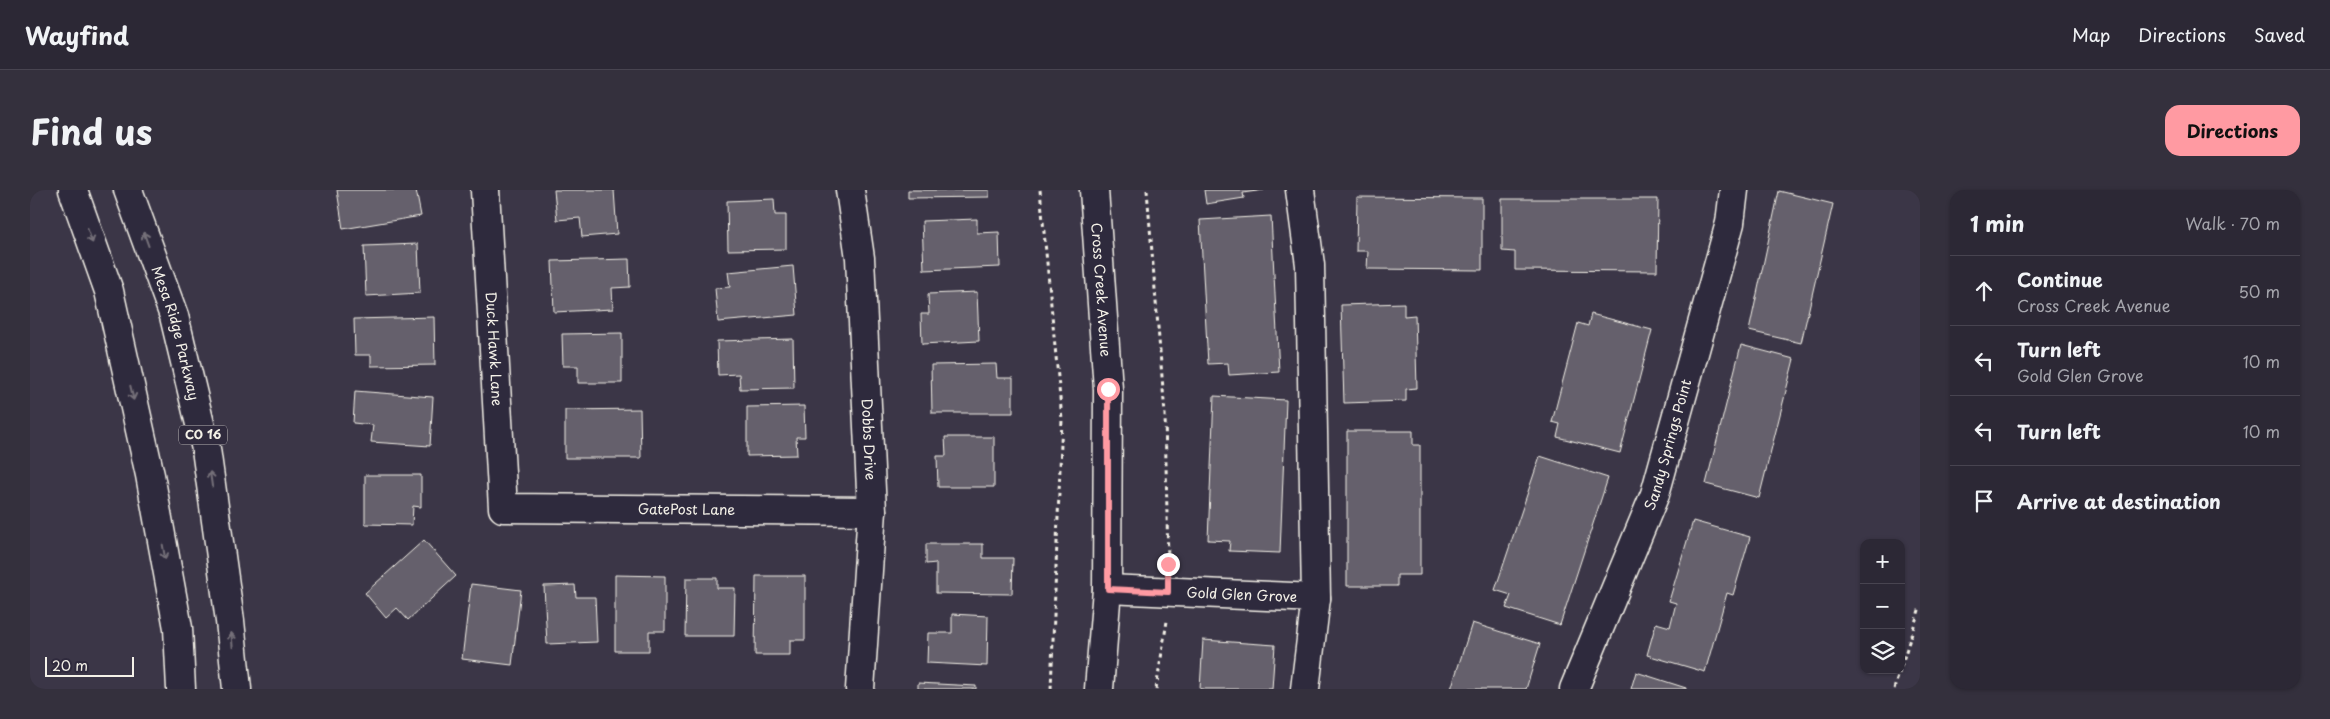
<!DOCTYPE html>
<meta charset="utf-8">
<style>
:root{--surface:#2c2835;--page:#34303d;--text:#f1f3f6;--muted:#a6a6ad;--line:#484450;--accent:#ff9aa2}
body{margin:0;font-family:"Playpen Sans",sans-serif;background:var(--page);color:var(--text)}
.controls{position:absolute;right:15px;bottom:15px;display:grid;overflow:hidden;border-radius:10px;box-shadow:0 1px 4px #0004}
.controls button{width:45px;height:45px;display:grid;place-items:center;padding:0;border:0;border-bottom:1px solid var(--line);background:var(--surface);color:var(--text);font:25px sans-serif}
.scale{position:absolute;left:15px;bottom:12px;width:89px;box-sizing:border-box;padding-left:5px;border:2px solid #f4f1e8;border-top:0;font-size:14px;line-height:18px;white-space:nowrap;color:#f4f1e8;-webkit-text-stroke:4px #2f2a3d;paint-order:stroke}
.stop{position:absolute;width:15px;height:15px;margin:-11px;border:4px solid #ff9aa2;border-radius:50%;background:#fff}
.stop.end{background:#ff9aa2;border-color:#fff;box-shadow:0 1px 5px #0008}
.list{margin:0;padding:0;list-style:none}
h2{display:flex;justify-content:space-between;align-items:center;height:65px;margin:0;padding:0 20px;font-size:21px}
h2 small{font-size:16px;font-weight:400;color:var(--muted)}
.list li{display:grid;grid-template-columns:32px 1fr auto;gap:15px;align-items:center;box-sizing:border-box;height:70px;padding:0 20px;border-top:1px solid var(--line)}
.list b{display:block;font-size:19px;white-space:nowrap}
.list p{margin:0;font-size:16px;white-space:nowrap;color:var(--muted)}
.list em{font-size:16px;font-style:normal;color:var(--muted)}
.icon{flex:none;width:28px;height:28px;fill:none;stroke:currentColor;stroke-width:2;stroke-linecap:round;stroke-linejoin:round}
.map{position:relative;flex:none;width:1890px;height:499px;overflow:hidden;border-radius:15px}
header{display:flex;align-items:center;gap:30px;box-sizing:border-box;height:70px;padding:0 25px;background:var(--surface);border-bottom:1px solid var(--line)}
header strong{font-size:24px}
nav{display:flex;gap:28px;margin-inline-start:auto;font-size:18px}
.intro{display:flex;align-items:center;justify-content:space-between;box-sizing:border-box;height:120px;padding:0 30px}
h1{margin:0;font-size:35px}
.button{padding:12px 22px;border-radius:15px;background:var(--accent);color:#111;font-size:18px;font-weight:700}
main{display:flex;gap:30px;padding:0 30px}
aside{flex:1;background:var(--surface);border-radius:15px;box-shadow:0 1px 4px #0004}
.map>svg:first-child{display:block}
.building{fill:#65616c;stroke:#f4f1e8}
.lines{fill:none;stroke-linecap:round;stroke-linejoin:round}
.street-casing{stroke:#f4f1e8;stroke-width:31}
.secondary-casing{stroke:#f4f1e8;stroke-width:31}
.highway-casing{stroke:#f4f1e8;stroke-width:31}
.path{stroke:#f4f1e8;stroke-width:3;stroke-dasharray:4 4;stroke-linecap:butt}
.street{stroke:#2f2a3d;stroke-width:28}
.secondary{stroke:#2f2a3d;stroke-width:28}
.highway{stroke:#2f2a3d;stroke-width:28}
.oneway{stroke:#747079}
.route{stroke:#ff9aa2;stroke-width:6}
.labels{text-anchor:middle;stroke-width:4;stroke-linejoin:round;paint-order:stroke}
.shield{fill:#2f2a3d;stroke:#b9b5b5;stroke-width:1}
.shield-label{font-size:12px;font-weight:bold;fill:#f4f1e8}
.street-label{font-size:14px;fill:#f4f1e8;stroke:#2f2a3d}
</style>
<header>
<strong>Wayfind</strong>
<nav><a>Map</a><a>Directions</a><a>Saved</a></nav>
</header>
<div class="intro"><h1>Find us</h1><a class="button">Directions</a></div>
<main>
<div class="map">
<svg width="1890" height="499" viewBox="0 0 1890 499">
<rect width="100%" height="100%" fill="#3b3647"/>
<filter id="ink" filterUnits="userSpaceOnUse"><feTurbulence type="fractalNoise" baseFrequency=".02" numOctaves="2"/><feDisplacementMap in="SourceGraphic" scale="10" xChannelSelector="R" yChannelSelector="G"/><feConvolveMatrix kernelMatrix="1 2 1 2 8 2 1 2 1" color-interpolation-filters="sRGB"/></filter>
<g filter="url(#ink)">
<!-- building -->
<path class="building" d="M307 0H386L391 26 313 39Z
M524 0H584L587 44 552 47 550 28 527 30Z
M878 0H959V7L878 8Z
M1174 0H1234L1213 3 1214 8 1176 14Z
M1749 1 1803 14 1771 153 1719 141Z
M1327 7 1452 8V80L1337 79 1338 61H1326Z
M744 9 745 25H756V59L698 60 697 11Z
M1472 9H1628L1627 81 1485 80V62L1472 61Z
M1241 26 1249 182 1199 185 1198 173 1178 174 1170 30Z
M947 29V43L969 42 970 77 894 80 892 31Z
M388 54 390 103 336 106 334 56Z
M599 69 600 97 582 98 583 119 524 122 522 71Z
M763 76 767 125 688 132 685 98 700 97 698 82Z
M947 102 949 151 892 154 891 124H899L898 104Z
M1374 113V126L1385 125 1387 198 1376 199V211L1314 213 1311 115Z
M1561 124 1622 140 1590 263 1527 247 1530 234 1522 232 1548 133 1558 136Z
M404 127 405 175 341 176V165H325L324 129Z
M592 143V193H548V176H533L532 144Z
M763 149 764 198 710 199 709 184 688 185 687 151Z
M1711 155 1764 169 1729 308 1676 294Z
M966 174 967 188H983V223H902L901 175Z
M325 201 403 207 400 256 341 252 343 235 323 233Z
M1184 206 1256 210 1250 363 1199 361 1200 351 1178 350Z
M774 216 775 247H766L767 265 717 266V217Z
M610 219 611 268H535V220Z
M1317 241H1383V255H1390V385H1367V396H1317Z
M915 247H964V297H908L907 266H916Z
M1510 266 1578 288 1530 435 1476 418 1481 405 1465 400Z
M335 285H391V317L383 316 382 335 335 334Z
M1663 331 1720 347 1703 405 1697 403 1675 482 1617 465 1626 433 1640 437 1646 413 1639 411Z
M394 350 426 386 378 430 367 418 356 428 335 403Z
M896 354H953V368H983L982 404 906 403V373L896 374Z
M585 385 635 386V441H619V461H585Z
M726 386H775V450H760V465H725Z
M656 388H687V398H705L704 446H655Z
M441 394 491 400 482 475 432 469Z
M545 395 546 407H565L567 452 517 454 514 396Z
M922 424 958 426 957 476 897 473 898 443H922Z
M1442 433 1510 454 1496 499H1421Z
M1173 450 1245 455 1242 499H1170Z
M1606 482 1656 498V499H1601Z
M888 493 946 496V499H888Z"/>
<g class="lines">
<!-- street casing -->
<g class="street-casing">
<g id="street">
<path id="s1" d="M455 0 473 318 842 321"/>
<path id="s2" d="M820 0 830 68 842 321 830 499"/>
<path d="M1270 0 1280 75 1286 408 1275 499"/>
<path id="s3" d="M1077 399 1286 408"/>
<path id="s4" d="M1544 499 1625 304 1700 33 1704 0"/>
</g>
</g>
<!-- secondary casing -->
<g class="secondary-casing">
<g id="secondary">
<path id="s5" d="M1064 0 1078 199 1077 399 1069 499"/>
</g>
</g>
<!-- highway casing -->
<g class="highway-casing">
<g id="highway">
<path d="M43 0 79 101 120 285 148 438 151 499"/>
<path id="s6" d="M98 0 144 126 176 259 200 431 207 499"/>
</g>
</g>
<!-- path -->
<path class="path" d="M1010 0 1032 229 1021 499
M1117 0 1135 224 1138 374
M1871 477 1890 417
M1126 499 1137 431
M1864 499 1870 480"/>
<!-- street -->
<use href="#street" class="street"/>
<!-- secondary -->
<use href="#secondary" class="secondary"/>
<!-- highway -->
<use href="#highway" class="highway"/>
</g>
<!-- one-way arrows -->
<defs><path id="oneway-shaft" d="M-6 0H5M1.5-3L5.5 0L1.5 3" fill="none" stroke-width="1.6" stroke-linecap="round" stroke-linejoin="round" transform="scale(1.25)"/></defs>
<g class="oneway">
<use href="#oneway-shaft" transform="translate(60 46) rotate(70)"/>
<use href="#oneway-shaft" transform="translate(116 49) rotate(-110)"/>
<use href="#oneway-shaft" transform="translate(102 203) rotate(77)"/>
<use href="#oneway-shaft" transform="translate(181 289) rotate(-98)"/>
<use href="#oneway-shaft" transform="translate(134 362) rotate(80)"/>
<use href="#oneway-shaft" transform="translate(202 450) rotate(-95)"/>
</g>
</g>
<g class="lines" filter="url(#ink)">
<!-- route -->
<path class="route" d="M1078 199V399L1138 402V374"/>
</g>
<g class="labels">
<!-- shield labels -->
<rect class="shield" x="149" y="235.5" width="48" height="19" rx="4"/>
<g class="shield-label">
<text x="173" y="249">CO 16</text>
</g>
<!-- street labels -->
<g class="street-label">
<text dy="5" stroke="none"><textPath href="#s5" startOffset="100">Cross Creek Avenue</textPath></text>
<text dy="5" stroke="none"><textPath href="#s6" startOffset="151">Mesa Ridge Parkway</textPath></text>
<text dy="5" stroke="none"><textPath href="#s1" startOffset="159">Duck Hawk Lane</textPath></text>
<text dy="5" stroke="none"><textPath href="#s2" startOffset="250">Dobbs Drive</textPath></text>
<text dy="5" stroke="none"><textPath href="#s4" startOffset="262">Sandy Springs Point</textPath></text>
<text dy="5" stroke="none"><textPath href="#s1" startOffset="502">GatePost Lane</textPath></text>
<text dy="5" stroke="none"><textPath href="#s3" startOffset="135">Gold Glen Grove</textPath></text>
</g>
</g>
</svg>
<div class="controls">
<button>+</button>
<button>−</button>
<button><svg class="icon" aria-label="layers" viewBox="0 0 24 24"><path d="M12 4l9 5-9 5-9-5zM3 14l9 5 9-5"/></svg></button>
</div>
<div class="scale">20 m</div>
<div class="stop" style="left:1078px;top:199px"></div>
<div class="stop end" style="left:1138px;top:374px"></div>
</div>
<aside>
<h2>1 min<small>Walk · 70 m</small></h2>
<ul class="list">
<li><svg class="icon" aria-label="ahead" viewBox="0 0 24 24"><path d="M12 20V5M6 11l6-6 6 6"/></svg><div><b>Continue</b><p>Cross Creek Avenue</p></div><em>50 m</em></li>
<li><svg class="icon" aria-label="left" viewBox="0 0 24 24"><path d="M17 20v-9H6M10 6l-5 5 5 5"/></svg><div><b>Turn left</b><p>Gold Glen Grove</p></div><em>10 m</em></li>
<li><svg class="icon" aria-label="left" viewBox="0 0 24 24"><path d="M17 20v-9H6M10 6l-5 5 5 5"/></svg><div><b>Turn left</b></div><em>10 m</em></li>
<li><svg class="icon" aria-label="arrive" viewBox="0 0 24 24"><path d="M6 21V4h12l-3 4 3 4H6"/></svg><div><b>Arrive at destination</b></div></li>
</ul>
</aside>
</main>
